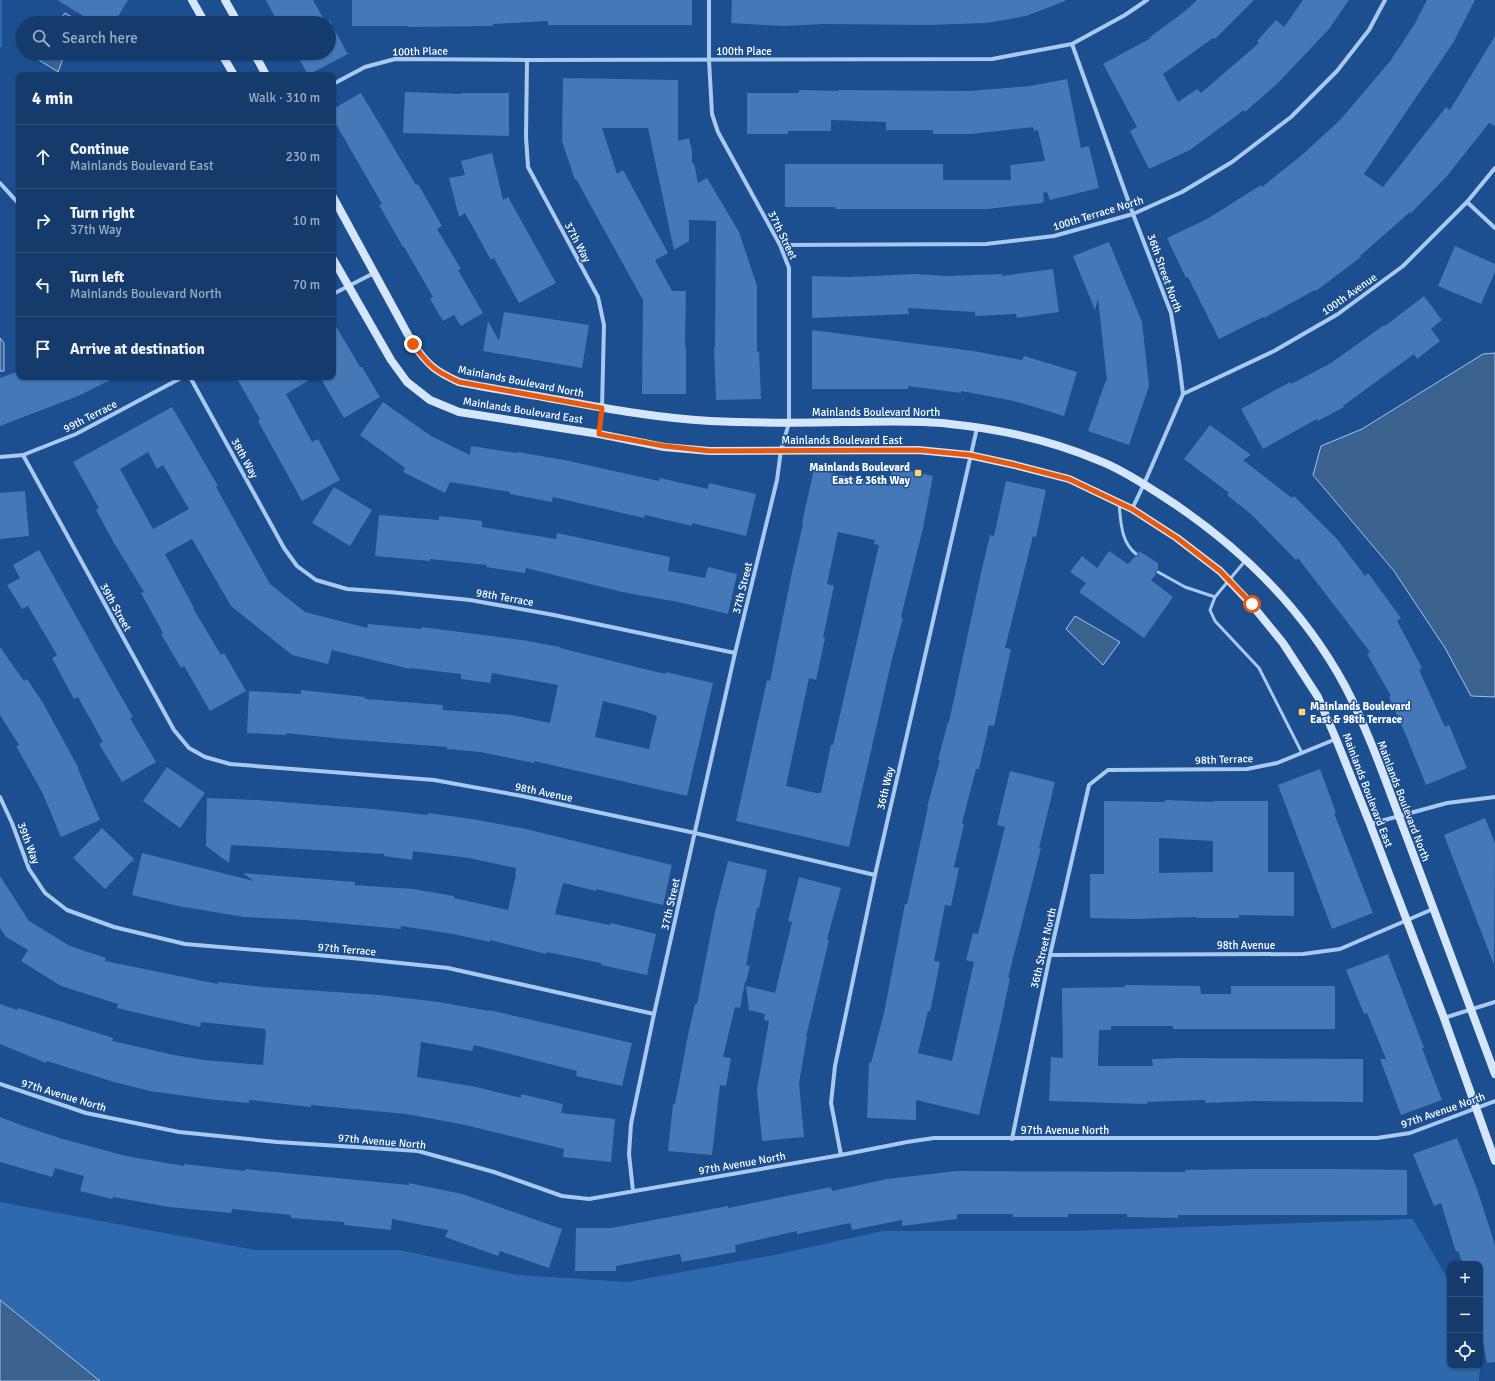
<!DOCTYPE html>
<meta charset="utf-8">
<style>
:root{--surface:#143b6b;--page:#1d4271;--text:#f1f3f6;--muted:#9dadc1;--line:#33557e}
body{margin:0;font-family:Signika,sans-serif;background:var(--page);color:var(--text)}
.controls{position:absolute;right:12px;bottom:12px;display:grid;overflow:hidden;border-radius:8px;box-shadow:0 1px 3px #0004}
.controls button{width:36px;height:36px;display:grid;place-items:center;padding:0;border:0;border-bottom:1px solid var(--line);background:var(--surface);color:var(--text);font:20px sans-serif}
.stop{position:absolute;width:12px;height:12px;margin:-9px;border:3px solid #ea580c;border-radius:50%;background:#fff}
.stop.end{background:#ea580c;border-color:#fff;box-shadow:0 1px 4px #0008}
.list{margin:0;padding:0;list-style:none}
h2{display:flex;justify-content:space-between;align-items:center;height:52px;margin:0;padding:0 16px;font-size:17px}
h2 small{font-size:13px;font-weight:400;color:var(--muted)}
.list li{display:grid;grid-template-columns:26px 1fr auto;gap:12px;align-items:center;box-sizing:border-box;height:64px;padding:0 16px;border-top:1px solid var(--line)}
.list b{display:block;font-size:15px;white-space:nowrap}
.list p{margin:0;font-size:13px;white-space:nowrap;color:var(--muted)}
.list em{font-size:13px;font-style:normal;color:var(--muted)}
.icon{flex:none;width:22px;height:22px;fill:none;stroke:currentColor;stroke-width:2;stroke-linecap:round;stroke-linejoin:round}
.map{position:relative;flex:none;width:1495px;height:1381px;overflow:hidden}
.search{position:absolute;background:var(--surface);box-shadow:0 1px 3px #0004;left:16px;top:16px;width:320px;height:44px;display:flex;align-items:center;gap:10px;box-sizing:border-box;padding:0 14px;border-radius:22px;color:var(--muted);font-size:15px}
.panel{position:absolute;background:var(--surface);box-shadow:0 1px 3px #0004;left:16px;top:72px;width:320px;height:308px;border-radius:8px}
.map>svg:first-child{display:block}
.green{fill:#2e69ad}
.water{fill:#3c6290;stroke:#9cc4f0}
.building{fill:#4478b7;fill-rule:evenodd}
.lines{fill:none;stroke-linecap:round;stroke-linejoin:round}
.lane{stroke:#a9c9ee;stroke-width:3}
.street{stroke:#a9c9ee;stroke-width:4}
.secondary{stroke:#d6e6fa;stroke-width:8}
.route{stroke:#ea580c;stroke-width:5}
.poi-dot{fill:#ffd166;stroke:#1b4f8f;stroke-width:1.5}
.labels{text-anchor:middle;stroke-width:3;stroke-linejoin:round;paint-order:stroke}
.street-label{font-size:11px;fill:#fff;stroke:#1b4f8f}
.poi-label{font-size:11px;font-weight:bold;fill:#fff;stroke:#1b4f8f;text-anchor:end}
</style>
<div class="map">
<svg width="1495" height="1381" viewBox="0 0 1495 1381">
<rect width="100%" height="100%" fill="#1b4f8f"/>
<!-- green -->
<path class="green" d="M0 0H2V47H0Z
M0 1202 255 1250H399L518 1275 628 1282 779 1254 883 1231H1071L1413 1219 1450 1283V1366H1480L1479 1381H0Z"/>
<!-- water -->
<path class="water" d="M65 13 77 20 76 23H57Z
M32 53H65L58 72 31 55Z
M0 338 4 343V371H0Z
M1495 353V697L1471 696 1445 648 1394 571 1313 475 1321 446 1362 429 1483 354Z
M1075 616 1120 642 1103 665 1066 629Z
M0 1300 100 1381H0Z"/>
<!-- building -->
<path class="building" d="M57 0H128L114 23H95Z
M266 0H313L326 23H278Z
M352 0H692V25H548V21L493 24V26L408 27V26H352Z
M732 0H1065V1L1026 16 986 23 927 25 824 24 782 26 731 23Z
M1197 0H1254L1215 39 1213 38 1163 74 1178 102 1197 89 1201 93 1259 43 1257 41 1276 20 1284 27 1303 0H1349L1329 29 1278 83 1245 112 1244 110 1190 150 1149 169 1130 131 1137 127 1103 64 1151 38 1150 37 1184 12Z
M1427 0H1475L1453 43 1364 174 1383 187 1446 107 1450 110 1495 36V126L1489 123 1447 176 1411 213 1410 212 1360 256 1361 257 1316 291 1315 290 1264 318 1263 317 1219 339 1188 277 1186 278 1167 238 1207 219 1261 185 1262 187 1302 155 1340 120 1391 60 1414 25Z
M329 19 347 53H350L308 75 296 53H329Z
M563 78 678 80V141L689 138 692 151V163H694L698 183 707 178 739 232 757 286V352L759 351 761 399 716 400 714 347H715L716 221 689 220V241L674 250 648 128H602L617 174 623 170 668 253 655 260 672 291H686L685 347H686V394H642L643 300 576 179 575 180 562 141Z
M1067 79 1081 148 1089 146 1099 188 1050 200 1047 192 1043 193 1044 201 1042 203 987 209H835V207H785V164H943V180H1011L1010 165 1045 161 1038 130 1034 131 1033 127 971 134H933V130H886V122L831 120V131H788V134H747V93H799V90L838 91V90L970 91 1030 86Z
M405 92 462 94V93H509V136L403 133Z
M361 93 416 185 418 184 442 226 437 229 461 269 458 270 483 313 461 326 454 315 443 321 430 299 433 297 404 247H403L379 205 382 204 333 119V109Z
M492 153 503 200 508 197 556 283 519 303 494 258 491 260 465 213 459 217 449 178 465 175 461 161Z
M1109 242 1142 322 1149 386 1129 445 1088 431 1106 380 1107 381 1098 298 1095 310 1073 256Z
M1455 246 1495 264V272L1481 304 1438 286Z
M1053 269 1059 312 1017 318 1016 314 975 316V312L908 308 909 314 812 318V276L850 277 916 274 946 276 1002 274V276Z
M1424 296 1442 320 1431 329 1440 341 1417 359 1414 354 1343 406 1344 407 1318 421 1317 419 1263 449 1241 409 1290 382 1291 384 1331 363 1384 325 1385 326Z
M504 312 589 325 582 368 483 351 488 321 499 341Z
M333 321 360 367H362L380 397 344 418 320 377H333Z
M812 330 973 351 1022 360 1024 356 1077 372 1064 416 1014 401 961 391V393L908 386V389H812Z
M19 371V377H116L78 396 0 426V378Z
M236 377H314L286 394 312 442 318 439 340 480 302 501 258 421 260 419Z
M383 402 431 436 470 455 471 446 517 453 518 452 569 461 659 481 660 478 708 489 709 483 756 494 746 536 692 523V526L645 515 644 518 553 497 552 502 510 494V492L450 482 445 493 403 472 405 468 360 435Z
M172 407 218 486 216 487 270 584 305 612 367 628 368 624 422 629V627L522 640 560 647V648L665 674 666 672 713 683 687 796 534 761V763L480 752 447 749V747L343 739 286 733V735L247 733 249 691 301 694V690L365 697V699L443 705V710L512 715 550 723 558 685 492 673 490 683 461 679V674L410 668V669L332 650 328 664 292 655 231 606 192 539 165 554 194 608H193L221 655 224 653 246 691 210 711 184 666 181 668 161 634 163 633 141 593 144 592 114 543 96 510 99 508 73 462ZM148 452 157 469 163 465 189 509 153 529 120 469ZM603 701 643 711 657 716 649 749 595 737Z
M1210 425 1251 455 1243 460 1292 498 1294 496 1337 539 1365 576 1368 573 1401 618 1397 621 1422 668 1419 670 1445 727 1449 725 1467 768 1426 785 1405 733 1389 697 1391 696 1367 654 1370 652 1298 558 1296 560 1252 515 1227 495 1229 493 1184 459Z
M893 467 933 476 923 528 901 617 903 618 892 659 849 847 736 821 767 680 770 681 791 577 803 524 802 523 814 469 889 486ZM838 532 875 540 874 544 879 545 833 745H831L821 793H816L786 786 809 678 816 680 825 638 823 637 834 586 827 584Z
M1006 481 1046 490 1036 537 1033 536 1005 648 1011 649 994 726 989 725 979 769H976L962 823 964 824 954 867 959 868 951 906 945 905 934 961 940 962 930 1012 928 1011 918 1053 952 1061 974 962 966 960 973 933 978 934 1005 827 997 825 1010 771 1055 782 1039 848H1041L1008 978H1010L1000 1026 979 1115 916 1100V1120L867 1118 869 1063H871L884 1013 905 904H907L928 807H927L940 760H938L948 722H949L981 573 990 535 994 536Z
M334 487 372 510 350 546 312 523Z
M25 491 29 536 0 539V493Z
M379 515 439 520V516L482 521V527L556 539 557 533 670 557 668 571 705 578 708 567 737 574 728 614 678 602 622 592 526 568 525 573 486 567 487 565 430 559V561L375 556Z
M39 550 114 684 133 717 130 718 156 762 122 782 99 744 103 742 78 697 74 699 52 658 57 655 28 606 22 609 7 585 20 578 13 565Z
M1109 551 1128 564 1135 557 1138 556 1139 551 1158 563V569L1155 572 1156 574 1151 580 1173 597 1144 638 1079 592 1086 583 1070 572 1082 556 1097 568Z
M0 647 24 681 27 679 43 703 79 769H78L100 820 61 837 42 792 16 746 19 745 0 715Z
M167 767 205 793 180 828 143 801Z
M1320 769 1336 813H1334L1373 913 1332 929 1278 785Z
M207 798 257 800 373 809 428 815V813L472 819 526 829 672 865 663 905 596 889V891L563 883 555 914 610 925 611 923 656 934 647 975 601 965V963L547 952 546 954 490 940V942L453 934 401 926V929L304 920 244 917 178 906 132 895 142 853 254 881 243 873 355 882 354 885 413 889 454 896V898L508 910 516 874H515L516 868 469 858 413 851 412 860 384 856V854L231 845 229 863 206 846Z
M1165 800 1213 802V801H1268V872H1294V916L1239 915V918H1196V917L1135 919 1090 918V874H1104V801L1165 802ZM1159 838 1213 841V872L1159 873Z
M1485 818 1495 843 1494 965 1444 835Z
M102 828 134 859 105 889 73 858Z
M728 861 767 870 759 908H757L746 965 750 966 746 982H745L740 1008 735 1007 723 1057 731 1058 726 1086 720 1085 712 1155 668 1151 673 1104H675L688 1035 695 1004H697L715 912Z
M0 876 29 921 70 946 106 958 105 961 218 984V982L262 987 379 995 439 1002 489 1011V1010L632 1043 622 1086 576 1076 577 1071 474 1045 472 1051 421 1042 417 1077 476 1087 521 1098V1094L563 1104 561 1113 615 1119 611 1162 563 1157 564 1149 461 1124 406 1114 311 1105V1107L249 1100V1103L207 1099 150 1091 114 1082 47 1061 46 1063 0 1044V1004L17 1010 18 1008 113 1038 112 1041 174 1055 204 1060 263 1065 266 1031H265V1029L201 1022 200 1027 155 1017 117 1008 118 1004 61 986 21 961 28 950 6 937 0 928Z
M799 877 841 888 827 939 829 940 806 1037H807L799 1083 804 1137 762 1141 757 1089 769 1021 764 1020 765 1014 749 1010 746 986 775 993 792 922 788 921Z
M1388 954 1424 1048H1422L1442 1100 1401 1115 1380 1059H1386L1367 1013 1364 1014 1346 970Z
M1125 985 1200 986 1201 994H1231V986H1335V1029H1173V1026H1111V1030H1099L1098 1066H1153L1152 1059 1179 1058 1363 1059V1102L1256 1101 1205 1103V1100L1147 1102V1104L1049 1101 1051 1057 1063 1058 1062 988 1125 987Z
M0 1117 29 1128 63 1139 126 1156 184 1166V1164L245 1171V1169L409 1185V1183L462 1194 562 1229 549 1268 500 1251 498 1256 445 1237 448 1230 392 1219 391 1230 344 1225V1222L291 1218V1215L232 1209 231 1213 169 1207 113 1197 112 1199 80 1191 84 1176 55 1168 52 1177 0 1162Z
M1457 1138 1477 1189 1495 1245V1362L1487 1363 1480 1326V1264H1463L1458 1251 1456 1252 1441 1203 1434 1206 1413 1154Z
M1244 1169H1340L1407 1170V1215H1178V1218L1127 1217V1214H1068V1217H1013V1214H957V1219L902 1226V1220L852 1230 850 1223 797 1234V1231L735 1245 736 1252 682 1262 680 1254 616 1266V1271H575L576 1228H611L728 1206V1208L831 1187 832 1191 887 1179 957 1171 1185 1172V1170Z"/>
<g class="lines">
<!-- lane -->
<path class="lane" d="M1119 504C1121 523 1121 542 1136 554
M1245 561 1215 597 1210 610 1215 621 1259 668 1302 753
M1158 572 1185 587 1215 597"/>
<!-- street -->
<path class="street" d="M1072 44 1133 214 1171 313 1179 362 1183 394 1144 484 1132 509
M527 60 526 137 528 167 598 297 604 325 602 408 599 434
M333 84 365 67 395 59 527 60 992 59 1072 44 1125 15 1147 0
M0 183 19 204
M1467 202 1495 228
M780 245 986 244 1054 236 1133 214 1182 192 1232 162 1291 117 1337 71 1369 30 1385 0
M333 294 374 273
M190 377 284 548 297 566 316 580 347 589 389 592 470 600 554 615 735 653
M1183 394 1274 351 1338 314 1403 266 1467 202 1495 168
M23 455 174 730 189 748 205 757 230 764 434 780 522 796 695 833 875 875
M0 457 23 455 76 434 183 377
M0 797 12 823 29 869 45 893 67 910 114 927 185 944 352 958 448 968 654 1014
M1370 824 1447 803 1495 797
M1050 955 1303 954 1340 949 1433 909
M1444 1018 1495 1002
M0 1084 86 1113 179 1132 277 1142 418 1151 494 1172 562 1196 589 1199 841 1155 907 1142 934 1138H1377L1410 1133 1495 1101
M1012 1139 1050 955 1089 785 1108 770 1247 769 1277 763 1336 739
M841 1155 831 1103 835 1066 875 875 977 428
M633 1191 629 1154 631 1124 654 1014 735 653 777 480 781 450 789 423V268L780 245 718 132 712 114 709 60V0"/>
<!-- secondary -->
<path class="secondary" d="M192 0 205 23
M225 0 238 23
M221 53 234 75
M254 53 266 75
M333 197 413 344C429 366 435 371 459 382 487 388 515 392 543 397 598 407 654 418 710 421 755 423 799 423 844 422 879 422 915 420 950 424 1001 429 1052 441 1100 461 1121 469 1142 483 1161 495 1237 544 1302 606 1345 686 1371 736 1389 791 1409 843 1438 920 1467 997 1495 1074
M333 259 391 360 407 382 430 400 459 412 599 434 664 447 710 451 918 450 969 455 1015 465 1069 479 1132 509 1177 538 1220 571 1252 605 1283 643 1318 697 1336 739 1370 824 1444 1018 1495 1161"/>
</g>
<g class="lines">
<!-- route -->
<path class="route" d="M413 344C429 366 435 371 459 382L602 408 599 434 664 446 710 451 918 450 970 455 1015 465 1069 479 1132 509 1177 538 1220 571 1252 604"/>
</g>
<!-- markers -->
<g class="poi-dot">
<rect x="914" y="469" width="8" height="8" rx="2"/>
<rect x="1298" y="708" width="8" height="8" rx="2"/>
</g>
<g class="labels">
<!-- street labels -->
<g class="street-label">
<text transform="translate(420 51) rotate(-1)" y="4">100th Place</text>
<text x="744" y="55">100th Place</text>
<text transform="translate(1098 213) rotate(-17)" y="4">100th Terrace North</text>
<text transform="translate(783 235) rotate(64)" y="4">37th Street</text>
<text transform="translate(578 242) rotate(62)" y="4">37th Way</text>
<text transform="translate(1165 273) rotate(70)" y="4">36th Street North</text>
<text transform="translate(1349 294) rotate(-35)" y="4">100th Avenue</text>
<text transform="translate(521 381) rotate(11)" y="4">Mainlands Boulevard North</text>
<text transform="translate(523 410) rotate(9)" y="4">Mainlands Boulevard East</text>
<text x="876" y="416">Mainlands Boulevard North</text>
<text transform="translate(90 416) rotate(-27)" y="4">99th Terrace</text>
<text x="842" y="444">Mainlands Boulevard East</text>
<text transform="translate(245 458) rotate(61)" y="4">38th Way</text>
<text transform="translate(742 588) rotate(-76)" y="4">37th Street</text>
<text transform="translate(505 597) rotate(10)" y="4">98th Terrace</text>
<text transform="translate(116 607) rotate(61)" y="4">39th Street</text>
<text transform="translate(1224 759) rotate(-2)" y="4">98th Terrace</text>
<text transform="translate(885 788) rotate(-77)" y="4">36th Way</text>
<text transform="translate(1368 790) rotate(69)" y="4">Mainlands Boulevard East</text>
<text transform="translate(544 792) rotate(12)" y="4">98th Avenue</text>
<text transform="translate(1404 801) rotate(69)" y="4">Mainlands Boulevard North</text>
<text transform="translate(29 843) rotate(69)" y="4">39th Way</text>
<text transform="translate(670 904) rotate(-77)" y="4">37th Street</text>
<text x="1246" y="949">98th Avenue</text>
<text transform="translate(1043 948) rotate(-77)" y="4">36th Street North</text>
<text transform="translate(347 949) rotate(5)" y="4">97th Terrace</text>
<text transform="translate(64 1095) rotate(17)" y="4">97th Avenue North</text>
<text transform="translate(1443 1110) rotate(-19)" y="4">97th Avenue North</text>
<text x="1065" y="1134">97th Avenue North</text>
<text transform="translate(382 1141) rotate(5)" y="4">97th Avenue North</text>
<text transform="translate(742 1163) rotate(-10)" y="4">97th Avenue North</text>
</g>
<!-- poi labels -->
<g class="poi-label">
<text x="910" y="471">Mainlands Boulevard<tspan x="910" dy="13">East &amp; 36th Way</tspan></text>
<text x="1310" y="710" text-anchor="start">Mainlands Boulevard<tspan x="1310" dy="13">East &amp; 98th Terrace</tspan></text>
</g>
</g>
</svg>
<div class="controls">
<button>+</button>
<button>−</button>
<button><svg class="icon" aria-label="locate" viewBox="0 0 24 24"><circle cx="12" cy="12" r="6"/><path d="M12 2v4M12 18v4M2 12h4M18 12h4"/></svg></button>
</div>
<div class="stop" style="left:1252px;top:604px"></div>
<div class="stop end" style="left:413px;top:344px"></div>
<div class="search"><svg class="icon" aria-label="search" viewBox="0 0 24 24"><circle cx="10" cy="10" r="6"/><path d="M15 15l6 6"/></svg>Search here</div>
<section class="panel">
<h2>4 min<small>Walk · 310 m</small></h2>
<ul class="list">
<li><svg class="icon" aria-label="ahead" viewBox="0 0 24 24"><path d="M12 20V5M6 11l6-6 6 6"/></svg><div><b>Continue</b><p>Mainlands Boulevard East</p></div><em>230 m</em></li>
<li><svg class="icon" aria-label="right" viewBox="0 0 24 24"><path d="M7 20v-9h11M14 6l5 5-5 5"/></svg><div><b>Turn right</b><p>37th Way</p></div><em>10 m</em></li>
<li><svg class="icon" aria-label="left" viewBox="0 0 24 24"><path d="M17 20v-9H6M10 6l-5 5 5 5"/></svg><div><b>Turn left</b><p>Mainlands Boulevard North</p></div><em>70 m</em></li>
<li><svg class="icon" aria-label="arrive" viewBox="0 0 24 24"><path d="M6 21V4h12l-3 4 3 4H6"/></svg><div><b>Arrive at destination</b></div></li>
</ul>
</section>
</div>
